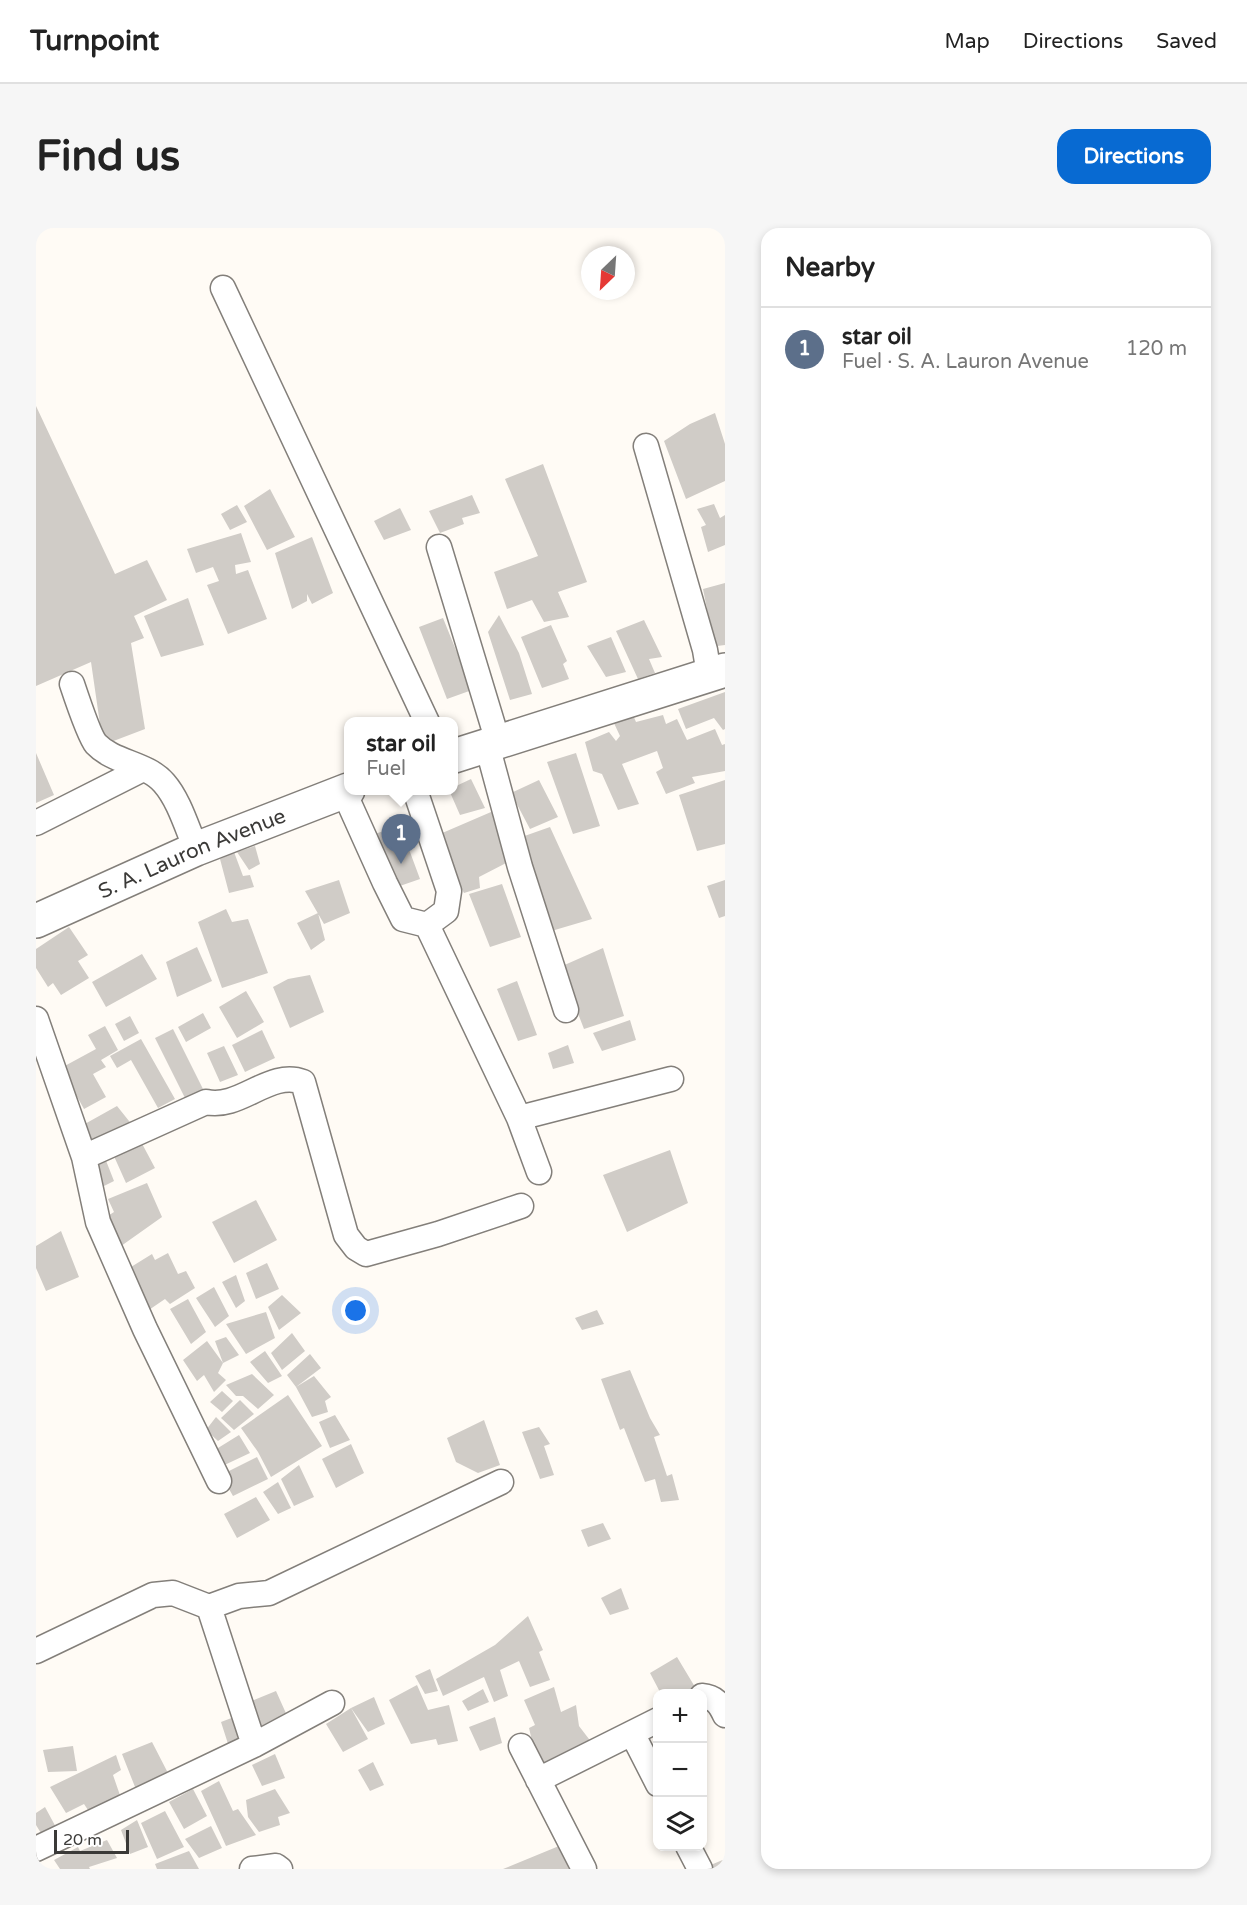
<!DOCTYPE html>
<meta charset="utf-8">
<style>
:root{--surface:#fff;--page:#f6f6f6;--text:#222;--muted:#767676;--line:#e0e0e0;--accent:#086ad2}
body{margin:0;font-family:"Varela Round",sans-serif;background:var(--page);color:var(--text)}
.controls{position:absolute;right:18px;bottom:18px;display:grid;overflow:hidden;border-radius:12px;box-shadow:0 3px 9px #0003}
.controls button{width:54px;height:54px;display:grid;place-items:center;padding:0;border:0;border-bottom:2px solid var(--line);background:var(--surface);color:var(--text);font:30px sans-serif}
.compass{position:absolute;left:545px;top:18px;width:54px;height:54px;border-radius:50%;background:var(--surface);box-shadow:0 3px 9px #0003;rotate:205deg}
.scale{position:absolute;left:18px;bottom:15px;width:75px;box-sizing:border-box;padding-left:6px;border:3px solid #3b3a38;border-top:0;font-size:16px;line-height:21px;white-space:nowrap;color:#3b3a38;-webkit-text-stroke:4px #fff;paint-order:stroke}
.you{position:absolute;left:320px;top:1083px;width:21px;height:21px;margin:-15px;border:4px solid #fff;border-radius:50%;background:#1a73e8;box-shadow:0 0 0 9px #1a73e833}
.badge{display:grid;place-items:center;width:39px;height:39px;border-radius:50%;background:var(--accent);color:#fff;font-size:20px;font-weight:700}
.pin{position:absolute;translate:-50% -50px;filter:drop-shadow(0 2px 3px #0008)}
.pin::after{content:'';position:absolute;top:32px;width:21px;height:18px;background:inherit;clip-path:polygon(0 0,100% 0,50% 100%)}
.popup{position:absolute;left:308px;top:489px;width:114px;height:78px;box-sizing:border-box;display:grid;place-content:center;border-radius:12px;background:var(--surface);filter:drop-shadow(0 2px 4px #0005);font-size:20px;white-space:nowrap;color:var(--muted)}
.popup b{font-size:22px;color:var(--text)}
.popup::after{content:'';position:absolute;left:50%;top:100%;margin-left:-12px;border:12px solid transparent;border-top-color:var(--surface)}
.list{margin:0;padding:0;list-style:none}
h2{display:flex;justify-content:space-between;align-items:center;height:78px;margin:0;padding:0 24px;font-size:26px}
h2 small{font-size:20px;font-weight:400;color:var(--muted)}
.list li{display:grid;grid-template-columns:39px 1fr auto;gap:18px;align-items:center;box-sizing:border-box;height:84px;padding:0 24px;border-top:2px solid var(--line)}
.list b{display:block;font-size:22px;white-space:nowrap}
.list p{margin:0;font-size:20px;white-space:nowrap;color:var(--muted)}
.list em{font-size:20px;font-style:normal;color:var(--muted)}
.icon{flex:none;width:33px;height:33px;fill:none;stroke:currentColor;stroke-width:2;stroke-linecap:round;stroke-linejoin:round}
.map{position:relative;flex:none;width:689px;height:1641px;overflow:hidden;border-radius:18px}
header{display:flex;align-items:center;gap:36px;box-sizing:border-box;height:84px;padding:0 30px;background:var(--surface);border-bottom:2px solid var(--line)}
header strong{font-size:28px}
nav{display:flex;gap:33px;margin-inline-start:auto;font-size:21px}
.intro{display:flex;align-items:center;justify-content:space-between;box-sizing:border-box;height:144px;padding:0 36px}
h1{margin:0;font-size:42px}
.button{padding:15px 27px;border-radius:18px;background:var(--accent);color:#fff;font-size:21px;font-weight:700}
main{display:flex;gap:36px;padding:0 36px}
aside{flex:1;background:var(--surface);border-radius:18px;box-shadow:0 3px 9px #0003}
.map>svg:first-child{display:block}
.building{fill:#d0ccc7}
.lines{fill:none;stroke-linecap:round;stroke-linejoin:round}
.minor-casing{stroke:#837f7a;stroke-width:27}
.highway-casing{stroke:#837f7a;stroke-width:36}
.minor{stroke:#fff;stroke-width:24}
.highway{stroke:#fff;stroke-width:33}
.labels{text-anchor:middle;stroke-width:6;stroke-linejoin:round;paint-order:stroke}
.street-label{font-size:21px;fill:#3b3a38;stroke:#fff}
</style>
<header>
<strong>Turnpoint</strong>
<nav><a>Map</a><a>Directions</a><a>Saved</a></nav>
</header>
<div class="intro"><h1>Find us</h1><a class="button">Directions</a></div>
<main>
<div class="map">
<svg width="689" height="1641" viewBox="0 0 689 1641">
<rect width="100%" height="100%" fill="#fffbf5"/>
<!-- building -->
<path class="building" d="M0 178 79 346 111 332 131 372 98 388 108 410 95 415 109 501 67 517 55 434 0 458Z
M679 185 689 216V253L650 271 628 213 654 196Z
M507 236 551 354 522 364 533 389 508 394 496 372 471 381 458 344 502 328 469 251Z
M234 261 259 309 231 322 208 278Z
M436 267 444 285 426 290 428 296 404 305 393 283Z
M678 276 684 290 689 287V317L672 324 665 299 670 297 661 281Z
M201 277 211 294 194 302 185 286Z
M364 280 375 302 348 312 338 293Z
M205 305 215 334 199 337 200 346 212 342 231 391 192 406 171 357 183 353 177 339 160 345 151 321Z
M276 309 297 365 276 376 271 366V373L256 381 239 325Z
M689 355V417L681 418 676 406 667 361Z
M152 370 168 417 125 429 108 388Z
M463 387 483 425 496 466 474 472 452 404Z
M407 390 436 462 411 471 383 399Z
M608 392 626 429 613 431 619 445 602 451 580 403Z
M515 397 531 433 527 436 533 451 506 460 485 409Z
M575 409 590 444 570 449 551 418Z
M689 464V501L687 502 678 490 650 501 642 481Z
M597 487 600 494 627 487 630 496 641 491 651 512 679 501 686 517 689 516V543L656 549 659 555 630 566 620 544 627 540 621 523 586 536 603 576 582 582 566 546 557 543 549 514 573 504 580 513 584 508 577 493Z
M0 525 18 567 0 575Z
M540 525 564 598 537 606 511 534Z
M435 551 449 580 424 587 413 562H418V559Z
M503 552 522 589 494 601 475 565Z
M689 552V616L661 623 643 567Z
M462 581 478 631 443 649 444 660 428 665 397 609Z
M364 597 384 651 358 660 339 606Z
M514 599 556 691 512 704 480 611Z
M219 618 224 636 213 642 201 624Z
M198 624 207 648 214 647 218 659 193 665 184 631Z
M303 652 314 685 288 696 269 663Z
M689 652V688L683 690 671 658Z
M466 656 485 709 454 719 433 666Z
M190 681 196 694 212 691 232 745 186 760 162 694Z
M282 685 289 712 275 722 261 695Z
M33 699 52 727 42 733 53 750 25 767 17 755 12 759 0 740V721Z
M161 719 176 753 141 769 130 734Z
M567 720 588 788 548 801 524 739Z
M106 726 121 751 70 779 56 754Z
M274 747 288 784 254 800 237 759 252 751Z
M481 753 501 807 482 813 461 761Z
M210 763 228 794 201 810 183 779Z
M167 785 175 800 150 814 142 799Z
M94 788 103 805 88 813 79 796Z
M594 792 600 812 566 823 557 805Z
M69 798 82 822 65 832 70 839 57 846 70 869 48 881 25 840 60 821 52 807Z
M137 801 168 863 150 872 119 810Z
M226 802 239 830 209 844 196 817Z
M105 811 139 871 122 880 95 832 81 840 74 828Z
M532 817 538 835 517 841 512 825Z
M188 818 202 847 184 854 171 825Z
M81 878 97 898 59 920 47 897Z
M103 910 119 940 90 955 77 926Z
M634 922 652 975 591 1004 567 947Z
M67 925 78 953 64 960 49 932Z
M111 955 126 989 78 1023 67 991 78 984 72 971Z
M220 972 241 1012 198 1035 176 994Z
M25 1003 43 1049 10 1063 0 1040V1018Z
M132 1025 142 1046 150 1043 159 1060 134 1076 129 1071 104 1088 94 1066 104 1057 95 1039 116 1026 119 1032Z
M231 1035 243 1061 220 1071 210 1045Z
M200 1047 209 1073 200 1080 186 1054Z
M178 1059 193 1088 179 1099 160 1070Z
M246 1067 265 1085 243 1102 232 1079Z
M152 1071 170 1104 155 1116 134 1081Z
M561 1082 568 1096 546 1102 539 1090Z
M230 1084 239 1110 210 1126 190 1096Z
M256 1105 269 1123 246 1142 235 1125Z
M190 1109 203 1127 187 1135 179 1113Z
M171 1113 187 1135 182 1145 190 1152 178 1164 168 1147 161 1153 147 1132Z
M229 1123 246 1148 232 1155 214 1134Z
M274 1126 285 1140 260 1159 251 1147Z
M594 1142 614 1190 624 1207 618 1209 631 1248 636 1246 643 1272 625 1274 619 1251 609 1254 588 1200 584 1202 565 1151Z
M216 1146 238 1167 222 1181 207 1168H200L190 1157Z
M278 1148 295 1169 289 1173 292 1184 276 1189 260 1159Z
M186 1163 197 1173 186 1184 174 1174Z
M252 1167 286 1218 235 1249 222 1224 205 1200Z
M204 1172 218 1186 198 1202 185 1190Z
M299 1187 314 1212 294 1220 283 1194Z
M180 1189 195 1204 182 1213 170 1202Z
M448 1192 464 1237 442 1245 420 1234 411 1210Z
M503 1199 514 1216 508 1218 518 1247 504 1251 486 1204Z
M203 1207 214 1225 180 1241 169 1224 182 1220Z
M315 1216 328 1245 300 1260 286 1231Z
M221 1229 232 1251 197 1268 185 1247Z
M263 1237 278 1269 258 1278 245 1251Z
M242 1254 255 1280 242 1286 227 1264Z
M220 1269 234 1292 201 1310 188 1286Z
M567 1295 575 1311 552 1319 545 1302Z
M585 1360 593 1381 574 1387 565 1370Z
M492 1388 507 1422 503 1424 514 1452 494 1459 483 1433 464 1442 472 1468 458 1474 448 1449 407 1468 400 1451 459 1417Z
M641 1429 659 1459 648 1466H625L614 1445Z
M394 1441 402 1463 389 1466 379 1448Z
M381 1457 392 1482 413 1477 422 1513 402 1517 400 1511 375 1516 353 1472Z
M518 1459 525 1484 540 1477 543 1498 556 1515 510 1537 497 1517 493 1500 499 1497 488 1472Z
M447 1461 453 1474 432 1483 426 1473Z
M240 1463 253 1492 223 1504 213 1474Z
M338 1469 349 1496 332 1504 315 1480Z
M315 1480 332 1511 307 1524 290 1496Z
M206 1486 214 1515 194 1522 185 1494Z
M459 1489 466 1515 444 1523 433 1499Z
M116 1514 133 1547 101 1564 86 1526Z
M37 1518 41 1543 12 1544 7 1522Z
M239 1526 249 1550 226 1558 216 1537Z
M80 1527 85 1542 77 1547 86 1573 54 1585 48 1576 30 1585 14 1559Z
M337 1534 348 1557 334 1563 322 1542Z
M183 1553 197 1583 202 1581 220 1607 190 1618 165 1563Z
M157 1561 171 1588 148 1601 133 1574Z
M239 1561 254 1585 242 1589 244 1597 223 1604 212 1589 210 1572Z
M9 1579 22 1603 8 1610 0 1597V1585Z
M129 1583 148 1619 121 1631 105 1595Z
M101 1592 112 1619 94 1626 85 1602Z
M175 1598 186 1620 163 1630 149 1611Z
M71 1612 81 1630 53 1639 54 1641H24L18 1632 42 1619 44 1623Z
M523 1618 533 1641H467Z
M153 1623 163 1641H121L119 1636Z
M689 1631V1641H665Z"/>
<g class="lines">
<!-- minor casing -->
<g class="minor-casing">
<path id="minor" d="M187 60 391 494
M610 218 669 422 673 446
M403 319 462 514
M36 456C40 468 54 509 60 516 78 535 111 535 128 555 143 572 151 600 160 621
M451 517 484 639 530 782
M308 564 349 655 367 691 391 697 410 683 413 663 379 562
M0 595 107 541
M391 697 483 890 503 944
M0 791 48 929 62 994 109 1101 183 1253
M483 890 635 851
M48 929 170 874C204 882 234 841 267 854L310 1007 320 1020 330 1026 402 1006 485 978
M173 1379 218 1517
M0 1423 117 1367 137 1365 173 1379 203 1368 233 1365 465 1254
M666 1468C679 1469 684 1476 689 1487
M596 1505 622 1556
M485 1518 548 1641
M502 1552 622 1492
M652 1618 664 1641
M0 1621 218 1517 296 1475
M216 1641 240 1638 244 1641"/>
</g>
<!-- highway casing -->
<g class="highway-casing">
<g id="highway">
<path d="M418 528 689 442"/>
<path id="s1" d="M0 693 160 621 312 562"/>
</g>
</g>
<!-- minor -->
<use href="#minor" class="minor"/>
<!-- highway -->
<use href="#highway" class="highway"/>
</g>
<g class="labels">
<!-- street labels -->
<g class="street-label">
<text dy="7" stroke="none"><textPath href="#s1" startOffset="170">S. A. Lauron Avenue</textPath></text>
</g>
</g>
</svg>
<div class="controls">
<button>+</button>
<button>−</button>
<button><svg class="icon" aria-label="layers" viewBox="0 0 24 24"><path d="M12 4l9 5-9 5-9-5zM3 14l9 5 9-5"/></svg></button>
</div>
<svg class="compass" viewBox="-18 -18 36 36"><path d="M0-13l5 13h-10z" fill="#e53935"/><path d="M0 13l5-13h-10z" fill="#767676"/></svg>
<div class="scale">20 m</div>
<div class="you"></div>
<div class="pin badge" style="left:365px;top:636px;background:#5c6f8a">1</div>
<div class="popup"><b>star oil</b>Fuel</div>
</div>
<aside>
<h2>Nearby<small></small></h2>
<ul class="list">
<li><span class="badge" style="background:#5c6f8a">1</span><div><b>star oil</b><p>Fuel · S. A. Lauron Avenue</p></div><em>120 m</em></li>
</ul>
</aside>
</main>
